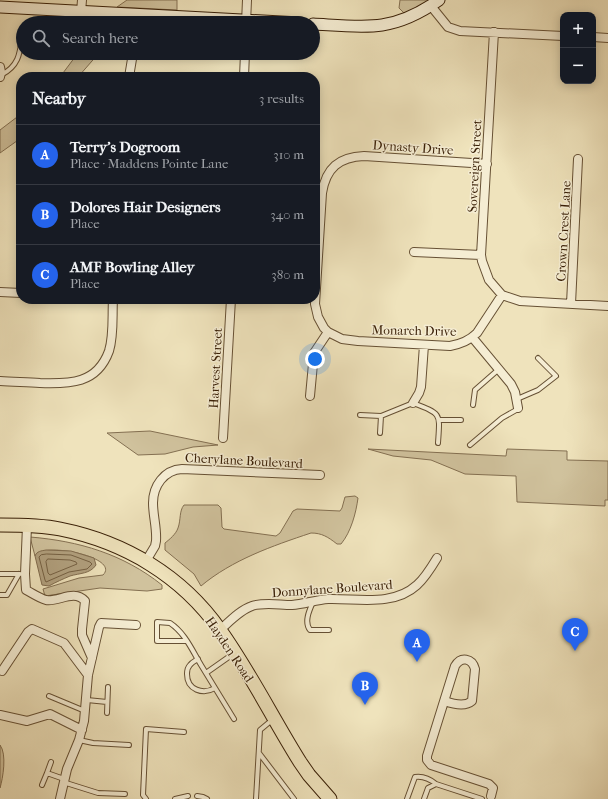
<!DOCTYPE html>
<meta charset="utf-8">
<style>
:root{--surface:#171b24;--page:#20242c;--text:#f1f3f6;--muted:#9ea1a6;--line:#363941;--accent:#2563eb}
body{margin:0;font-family:"IM FELL French Canon",serif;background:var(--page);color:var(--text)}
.controls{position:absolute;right:12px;top:12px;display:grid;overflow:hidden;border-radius:8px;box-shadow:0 2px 10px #0003}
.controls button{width:36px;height:36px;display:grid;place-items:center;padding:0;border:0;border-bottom:1px solid var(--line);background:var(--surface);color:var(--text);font:20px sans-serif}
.you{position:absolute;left:315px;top:359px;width:14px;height:14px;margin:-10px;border:3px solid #fff;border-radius:50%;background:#1a73e8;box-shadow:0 0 0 6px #1a73e833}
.badge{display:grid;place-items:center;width:26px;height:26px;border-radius:50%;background:var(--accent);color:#fff;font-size:13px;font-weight:700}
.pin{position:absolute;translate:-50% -33px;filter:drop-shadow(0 1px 2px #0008)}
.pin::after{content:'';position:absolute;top:21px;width:14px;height:12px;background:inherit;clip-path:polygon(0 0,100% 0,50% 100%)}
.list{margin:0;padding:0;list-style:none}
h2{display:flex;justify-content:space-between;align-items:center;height:52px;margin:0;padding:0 16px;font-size:17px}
h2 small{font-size:13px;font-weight:400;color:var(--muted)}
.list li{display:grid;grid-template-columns:26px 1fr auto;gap:12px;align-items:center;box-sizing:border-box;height:60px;padding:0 16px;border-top:1px solid var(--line)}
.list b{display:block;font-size:15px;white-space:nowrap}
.list p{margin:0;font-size:13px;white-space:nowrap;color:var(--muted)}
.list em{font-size:13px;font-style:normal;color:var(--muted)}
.icon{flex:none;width:22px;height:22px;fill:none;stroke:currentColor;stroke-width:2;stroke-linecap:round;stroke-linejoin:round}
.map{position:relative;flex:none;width:608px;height:799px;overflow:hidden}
.search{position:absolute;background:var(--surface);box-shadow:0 2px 10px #0003;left:16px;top:16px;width:304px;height:44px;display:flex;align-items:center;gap:10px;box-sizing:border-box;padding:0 14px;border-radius:22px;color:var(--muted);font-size:15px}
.panel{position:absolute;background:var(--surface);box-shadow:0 2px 10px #0003;left:16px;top:72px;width:304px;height:232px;border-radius:16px}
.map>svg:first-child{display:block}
.green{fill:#d0c29d;stroke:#847052}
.water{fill:#b1a07e;stroke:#816c4e}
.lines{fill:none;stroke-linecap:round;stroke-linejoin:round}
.shore{stroke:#756042;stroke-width:1}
.service-casing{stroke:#665034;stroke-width:6}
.minor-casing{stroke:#665034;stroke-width:10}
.secondary-casing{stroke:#391f06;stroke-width:13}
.primary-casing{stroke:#391f06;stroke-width:15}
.service{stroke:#f5edd3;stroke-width:4}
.minor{stroke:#f5edd3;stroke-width:8}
.secondary{stroke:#f5edd3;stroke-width:11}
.primary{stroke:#efe3bc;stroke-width:13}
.labels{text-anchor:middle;stroke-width:3;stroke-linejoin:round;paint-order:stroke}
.street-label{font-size:13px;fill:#391f06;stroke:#f5edd3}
</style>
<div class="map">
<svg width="608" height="799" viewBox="0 0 608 799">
<rect width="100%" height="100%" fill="#efe3bc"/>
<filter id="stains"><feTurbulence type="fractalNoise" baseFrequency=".005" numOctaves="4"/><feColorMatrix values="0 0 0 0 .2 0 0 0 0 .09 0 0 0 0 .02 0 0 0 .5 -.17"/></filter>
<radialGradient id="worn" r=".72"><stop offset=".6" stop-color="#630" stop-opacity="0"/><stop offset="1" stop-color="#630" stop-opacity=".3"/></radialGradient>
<!-- green -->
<path class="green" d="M127 0H177V10L117 7Z
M400 0H432L423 7 404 13 399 8Z
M78 53H99L78 77H60Z
M21 114V138L0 153V130Z
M150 431 218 445 193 447 165 454 138 455 107 433Z
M368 449 506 456 507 449 567 451V460L608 461V500H605V506L517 502 516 476 465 474 431 460 393 456Z
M355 496 358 498C356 513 351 532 341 544H337C328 537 322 533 311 533 272 546 232 560 201 586L194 574 165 550V543C170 539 176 534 178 528 181 520 179 511 184 505H218L221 508 222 527 224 529 276 536 280 533 293 511 297 509 340 511 342 508 345 497Z
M30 537C79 541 123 554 162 585V589L147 591 100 588 45 596 43 589 79 578 103 575C121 557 41 541 35 556Z
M0 745C7 754 3 778 0 788Z"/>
<!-- water -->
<path class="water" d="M46 550 71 551 94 558 96 565C90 574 80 573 70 576 63 579 56 582 49 586L42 585 35 556C37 551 41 551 46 550Z"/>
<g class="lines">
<!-- shore -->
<path class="shore" d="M47 554 71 555 90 562 92 564 87 569 69 572 46 582 45 580 39 557 41 555Z
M48 559 70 560 76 562 77 564 50 575 48 573 46 562Z"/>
<!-- service casing -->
<g class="service-casing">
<path id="service" d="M1 75C21 65 20 50 23 30
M517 399 538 390 556 376 538 358
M473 405 475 390 499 369
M360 415 381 416 413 403C442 414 440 413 438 443
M440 420H461
M380 433 381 416
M470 445 502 418 518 409
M0 574H20
M0 595H7L19 574
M313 602C309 611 304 622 310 630H329
M187 641H157V622L170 623C185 633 192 650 201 665 212 683 223 701 234 719
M198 659C195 661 192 662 190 665 188 667 187 671 187 674 187 690 203 695 215 688
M206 673 233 654
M49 696 85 711
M87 700 107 702
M107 713 108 687
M79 740 93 743 129 745
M259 753 294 799
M51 762 47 773 64 779
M63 782 98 793 125 794
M42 785 47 773
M197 796 203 797 207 799
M146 799 143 795 146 729 184 732
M175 799 188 796
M256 799 260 730 272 720
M407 799 415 777C422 776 430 779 436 784
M424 799 428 788 436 784 482 799"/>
</g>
<!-- minor casing -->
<g class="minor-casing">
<path id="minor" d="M431 6 448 27 460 31 563 36
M81 12 82 0
M246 23 247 0
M494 32 481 255 482 261 489 280 502 295 520 301 608 306
M593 37 608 38
M0 67 1 72 0 77
M129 77 133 53
M244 77 245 53
M487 164 364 156C339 157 326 168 322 193L315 304 318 317 324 328 328 332 342 339 358 341 450 346C461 344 469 341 477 333L502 295
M414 252 481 255
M0 292 21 293
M571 304 578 159
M472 337 511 384 515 392 518 408
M0 381C13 382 27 382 40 383 70 384 97 384 109 351 114 335 112 316 113 299
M310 396 314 353 328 332
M413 403 419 393 421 387 424 345
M223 438 231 299
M27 526 25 574 26 590C32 593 39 598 46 600 59 602 74 589 85 601L82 629V635L92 658
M146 561 155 546 156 541C157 528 153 516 153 503 153 486 164 470 182 469L320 475
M220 630C229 622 240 610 252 606 264 602 279 605 292 605 304 604 316 600 328 599 357 598 393 607 417 585 425 578 431 568 437 558
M2 671 28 632 32 629 64 643 88 675
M445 701C453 704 465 707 472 701L475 669C472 658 461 656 455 666L427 756V760L431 765 489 784 493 788 491 796
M0 715 27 721 50 714 82 730
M60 799 67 769 79 740 84 721 88 675 99 627 101 623 136 625"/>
</g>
<!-- secondary casing -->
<g class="secondary-casing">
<path id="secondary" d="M0 7 300 23
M313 24C334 25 362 28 382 25 402 22 422 12 439 0"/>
</g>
<!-- primary casing -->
<g class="primary-casing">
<path id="primary" d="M0 525C20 525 41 525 60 529 125 542 182 576 220 630 250 672 273 719 300 762L309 775 330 799"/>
</g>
<!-- service -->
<use href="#service" class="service"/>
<!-- minor -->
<use href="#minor" class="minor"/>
<!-- secondary -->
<use href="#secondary" class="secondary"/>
<!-- primary -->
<use href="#primary" class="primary"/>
</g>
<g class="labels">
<!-- street labels -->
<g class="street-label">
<text transform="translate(413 147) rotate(4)" y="5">Dynasty Drive</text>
<text transform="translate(474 166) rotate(-87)" y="5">Sovereign Street</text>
<text transform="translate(563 231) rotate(-87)" y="5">Crown Crest Lane</text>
<text transform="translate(414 330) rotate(1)" y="5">Monarch Drive</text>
<text transform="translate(215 368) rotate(-87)" y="5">Harvest Street</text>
<text transform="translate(244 460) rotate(3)" y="5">Cherylane Boulevard</text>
<text transform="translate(332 588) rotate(-4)" y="5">Donnylane Boulevard</text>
<text transform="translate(230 649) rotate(56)" y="5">Hayden Road</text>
</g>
</g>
<rect width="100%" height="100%" filter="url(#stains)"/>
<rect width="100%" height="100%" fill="url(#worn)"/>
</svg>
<div class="controls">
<button>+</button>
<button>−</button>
</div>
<div class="you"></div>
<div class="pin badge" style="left:417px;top:662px">A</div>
<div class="pin badge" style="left:365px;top:705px">B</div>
<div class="pin badge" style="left:575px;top:651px">C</div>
<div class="search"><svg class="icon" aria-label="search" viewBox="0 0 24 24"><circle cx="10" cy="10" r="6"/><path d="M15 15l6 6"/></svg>Search here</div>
<section class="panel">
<h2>Nearby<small>3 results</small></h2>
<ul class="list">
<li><span class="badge">A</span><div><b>Terry's Dogroom</b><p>Place · Maddens Pointe Lane</p></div><em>310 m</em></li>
<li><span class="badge">B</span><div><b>Dolores Hair Designers</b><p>Place</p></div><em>340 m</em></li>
<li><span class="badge">C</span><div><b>AMF Bowling Alley</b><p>Place</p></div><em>380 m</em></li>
</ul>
</section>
</div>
